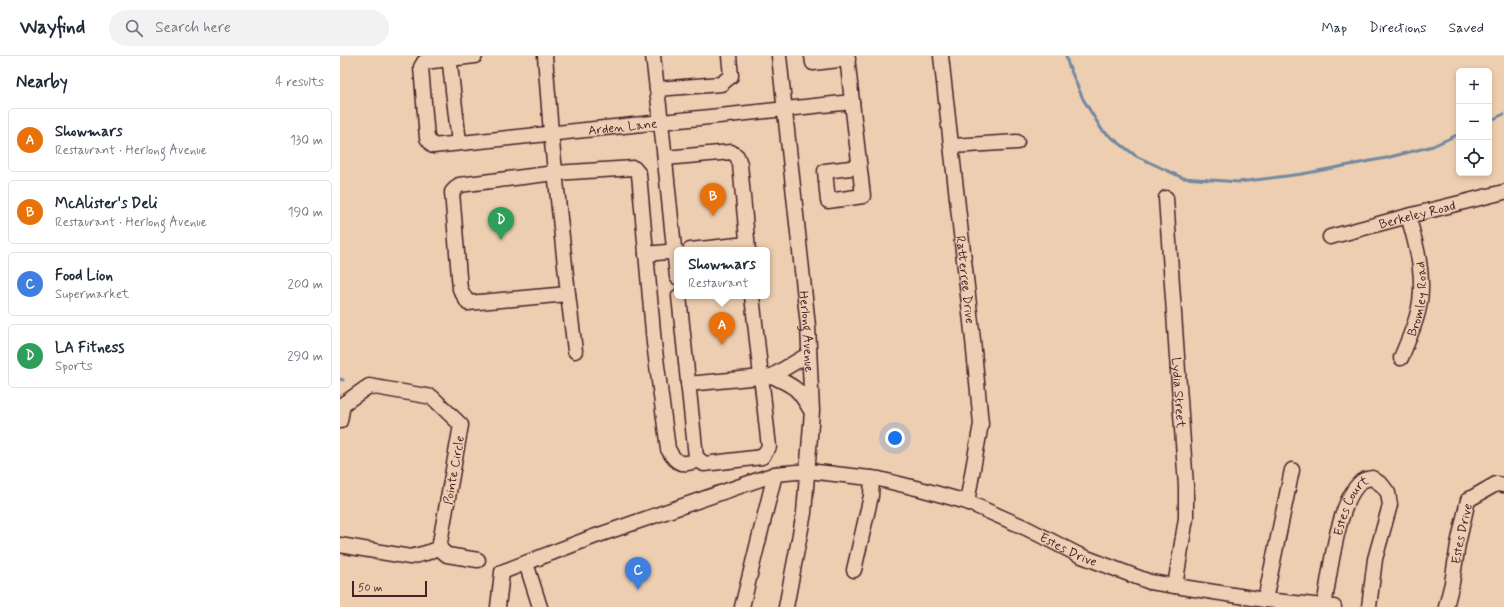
<!DOCTYPE html>
<meta charset="utf-8">
<style>
:root{--surface:#fff;--page:#f2f2f3;--text:#1f2937;--muted:#747a83;--line:#e0e1e3;--accent:#0b8043}
body{margin:0;font-family:Mynerve,sans-serif;background:var(--page);color:var(--text)}
.controls{position:absolute;right:12px;top:12px;display:grid;overflow:hidden;border-radius:6px;box-shadow:0 2px 6px #0003}
.controls button{width:36px;height:36px;display:grid;place-items:center;padding:0;border:0;border-bottom:1px solid var(--line);background:var(--surface);color:var(--text);font:20px sans-serif}
.scale{position:absolute;left:12px;bottom:10px;width:75px;box-sizing:border-box;padding-left:4px;border:2px solid #4a1f2b;border-top:0;font-size:11px;line-height:14px;white-space:nowrap;color:#4a1f2b;-webkit-text-stroke:3px #edcfb3;paint-order:stroke}
.you{position:absolute;left:555px;top:382px;width:14px;height:14px;margin:-10px;border:3px solid #fff;border-radius:50%;background:#1a73e8;box-shadow:0 0 0 6px #1a73e833}
.badge{display:grid;place-items:center;width:26px;height:26px;border-radius:50%;background:var(--accent);color:#fff;font-size:13px;font-weight:700}
.pin{position:absolute;translate:-50% -33px;filter:drop-shadow(0 1px 2px #0008)}
.pin::after{content:'';position:absolute;top:21px;width:14px;height:12px;background:inherit;clip-path:polygon(0 0,100% 0,50% 100%)}
.popup{position:absolute;left:334px;top:191px;width:96px;height:52px;box-sizing:border-box;display:grid;place-content:center;border-radius:6px;background:var(--surface);filter:drop-shadow(0 1px 3px #0005);font-size:13px;white-space:nowrap;color:var(--muted)}
.popup b{font-size:15px;color:var(--text)}
.popup::after{content:'';position:absolute;left:50%;top:100%;margin-left:-8px;border:8px solid transparent;border-top-color:var(--surface)}
.list{margin:0;padding:0;list-style:none}
h2{display:flex;justify-content:space-between;align-items:center;height:52px;margin:0;padding:0 16px;font-size:17px}
h2 small{font-size:13px;font-weight:400;color:var(--muted)}
.list li{display:grid;grid-template-columns:26px 1fr auto;gap:12px;align-items:center;box-sizing:border-box;height:64px;margin:0 8px 8px;padding:0 8px;border:1px solid var(--line);border-radius:6px}
.list b{display:block;font-size:15px;white-space:nowrap}
.list p{margin:0;font-size:13px;white-space:nowrap;color:var(--muted)}
.list em{font-size:13px;font-style:normal;color:var(--muted)}
.icon{flex:none;width:22px;height:22px;fill:none;stroke:currentColor;stroke-width:2;stroke-linecap:round;stroke-linejoin:round}
.map{position:relative;flex:none;width:1164px;height:551px;overflow:hidden}
header{display:flex;align-items:center;gap:24px;box-sizing:border-box;height:56px;padding:0 20px;background:var(--surface);border-bottom:1px solid var(--line)}
header strong{font-size:19px}
nav{display:flex;gap:22px;margin-inline-start:auto;font-size:14px}
.search{width:280px;height:36px;background:var(--page);display:flex;align-items:center;gap:10px;box-sizing:border-box;padding:0 14px;border-radius:22px;color:var(--muted);font-size:15px}
main{display:flex}
aside{flex:1;background:var(--surface)}
.map>svg:first-child{display:block}
.lines{fill:none;stroke-linecap:round;stroke-linejoin:round}
.stream{stroke:#7289a1;stroke-width:3}
.minor-casing{stroke:#4a1f2b;stroke-width:17}
.minor{stroke:#edcfb3;stroke-width:14}
.labels{text-anchor:middle;stroke-width:3;stroke-linejoin:round;paint-order:stroke}
.street-label{font-size:13px;fill:#4a1f2b;stroke:#edcfb3}
</style>
<header>
<strong>Wayfind</strong>
<div class="search"><svg class="icon" aria-label="search" viewBox="0 0 24 24"><circle cx="10" cy="10" r="6"/><path d="M15 15l6 6"/></svg>Search here</div>
<nav><a>Map</a><a>Directions</a><a>Saved</a></nav>
</header>
<main>
<aside>
<h2>Nearby<small>4 results</small></h2>
<ul class="list">
<li><span class="badge" style="background:#e8710a">A</span><div><b>Showmars</b><p>Restaurant · Herlong Avenue</p></div><em>130 m</em></li>
<li><span class="badge" style="background:#e8710a">B</span><div><b>McAlister's Deli</b><p>Restaurant · Herlong Avenue</p></div><em>190 m</em></li>
<li><span class="badge" style="background:#3f7fe0">C</span><div><b>Food Lion</b><p>Supermarket</p></div><em>200 m</em></li>
<li><span class="badge" style="background:#2e9e5b">D</span><div><b>LA Fitness</b><p>Sports</p></div><em>290 m</em></li>
</ul>
</aside>
<div class="map">
<svg width="1164" height="551" viewBox="0 0 1164 551">
<rect width="100%" height="100%" fill="#eeceb0"/>
<filter id="ink" filterUnits="userSpaceOnUse"><feTurbulence type="fractalNoise" baseFrequency=".025" numOctaves="2"/><feDisplacementMap in="SourceGraphic" scale="8" xChannelSelector="R" yChannelSelector="G"/><feConvolveMatrix kernelMatrix="1 2 1 2 8 2 1 2 1" color-interpolation-filters="sRGB"/></filter>
<g filter="url(#ink)">
<g class="lines">
<!-- stream -->
<path class="stream" d="M726 0 728 8 743 43 762 74 796 100 843 122 899 126 962 118 1046 102 1093 90 1119 78
M1149 65 1164 58
M0 323 3 324"/>
<!-- minor casing -->
<g class="minor-casing">
<g id="minor">
<path d="M109 0 119 86"/>
<path id="s1" d="M135 0 84 6 81 11 87 82 93 90 512 46 507 0"/>
<path d="M205 0 211 77 228 238"/>
<path d="M313 0 321 66 337 221"/>
<path id="s2" d="M439 0 468 270 472 355 464 457 446 551"/>
<path d="M472 0 473 7 508 3"/>
<path id="s3" d="M601 0 633 284 641 368 627 446"/>
<path d="M317 33 381 28 391 20 389 0"/>
<path d="M512 46 523 140 488 145 485 115 519 111"/>
<path d="M612 90 677 86"/>
<path d="M325 102 391 96 397 100 400 108 408 194"/>
<path id="s4" d="M826 142 846 430V462L835 530"/>
<path id="s5" d="M990 181 1068 160 1164 136"/>
<path d="M350 194 407 188"/>
<path d="M306 198 337 195"/>
<path d="M339 240 356 401 364 408 422 401 429 391 412 240"/>
<path d="M235 295 228 238 128 247 120 233 112 136 119 129 215 117 294 112 299 118 314 287 328 393C337 410 342 409 359 404"/>
<path id="s6" d="M1061 302C1067 287 1074 272 1078 256 1086 224 1077 190 1068 160"/>
<path d="M432 320C455 331 457 331 470 353"/>
<path d="M348 328 432 320 469 298"/>
<path d="M0 365 3 348 29 330 92 341 121 369 99 492 86 497 70 501 0 489"/>
<path d="M99 492 107 499 138 504"/>
<path d="M186 507 200 551"/>
<path d="M514 514 531 440 532 422"/>
<path d="M925 544 952 414"/>
<path id="s7" d="M984 550C990 519 997 446 1021 426 1023 423 1029 423 1032 422L1042 429 1048 437 1050 449 1035 503 1029 551"/>
<path id="s8" d="M158 551 162 516 253 481 435 418 468 415 539 423 584 434 627 446 686 472 739 499 810 526 925 544 994 551"/>
<path d="M402 551 435 418"/>
<path id="s9" d="M1106 551 1112 527 1118 488 1128 444 1156 428 1164 429"/>
</g>
</g>
<!-- minor -->
<use href="#minor" class="minor"/>
</g>
</g>
<g class="labels">
<!-- street labels -->
<g class="street-label">
<text dy="5" stroke="none"><textPath href="#s1" startOffset="329">Arden Lane</textPath></text>
<text dy="5" stroke="none"><textPath href="#s5" startOffset="90">Berkeley Road</textPath></text>
<text dy="5" stroke="none"><textPath href="#s3" startOffset="225">Ratterree Drive</textPath></text>
<text dy="5" stroke="none"><textPath href="#s6" startOffset="62">Bromley Road</textPath></text>
<text dy="5" stroke="none"><textPath href="#s2" startOffset="277">Herlong Avenue</textPath></text>
<text dy="5" stroke="none"><textPath href="#s4" startOffset="195">Lydia Street</textPath></text>
<text transform="translate(113 414) rotate(-80)" y="5">Pointe Circle</text>
<text dy="5" stroke="none"><textPath href="#s7" startOffset="105">Estes Court</textPath></text>
<text dy="5" stroke="none"><textPath href="#s9" startOffset="75">Estes Drive</textPath></text>
<text dy="5" stroke="none"><textPath href="#s8" startOffset="633">Estes Drive</textPath></text>
</g>
</g>
</svg>
<div class="controls">
<button>+</button>
<button>−</button>
<button><svg class="icon" aria-label="locate" viewBox="0 0 24 24"><circle cx="12" cy="12" r="6"/><path d="M12 2v4M12 18v4M2 12h4M18 12h4"/></svg></button>
</div>
<div class="scale">50 m</div>
<div class="you"></div>
<div class="pin badge" style="left:382px;top:289px;background:#e8710a">A</div>
<div class="popup"><b>Showmars</b>Restaurant</div>
<div class="pin badge" style="left:373px;top:160px;background:#e8710a">B</div>
<div class="pin badge" style="left:298px;top:534px;background:#3f7fe0">C</div>
<div class="pin badge" style="left:161px;top:184px;background:#2e9e5b">D</div>
</div>
</main>
